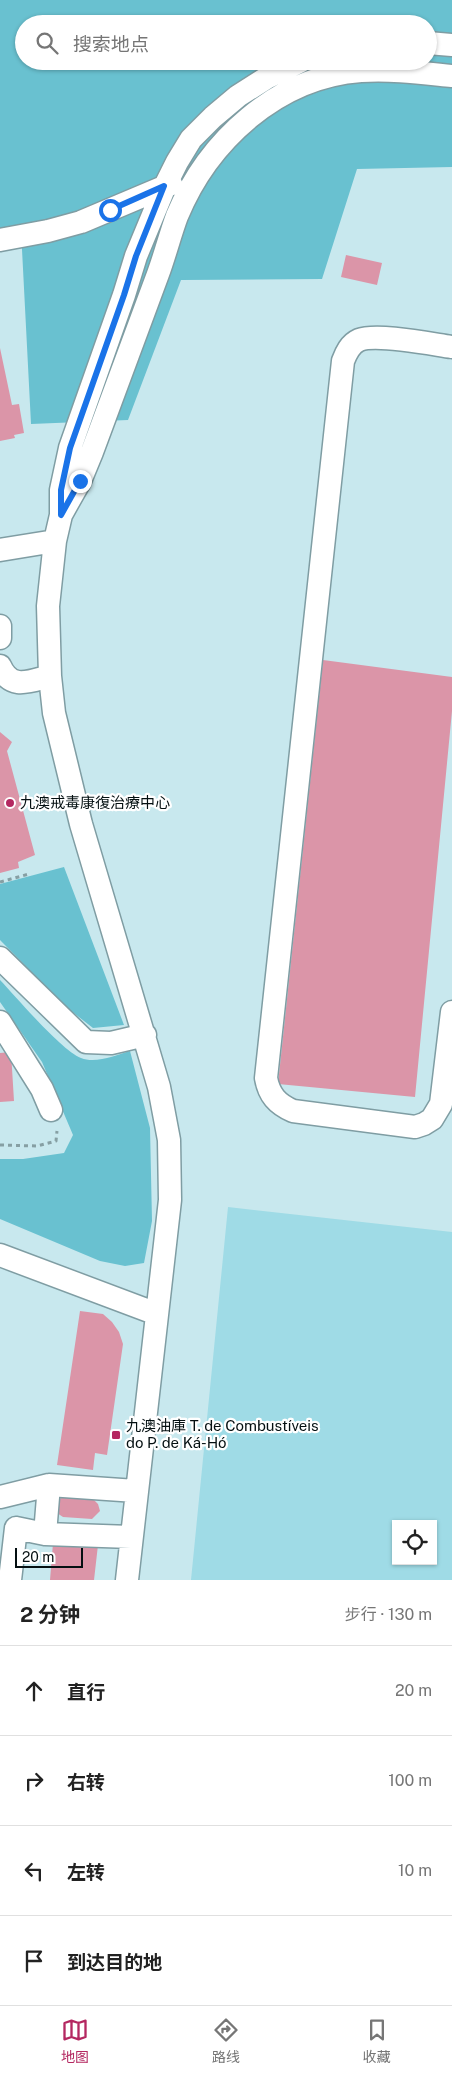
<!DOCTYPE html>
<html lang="zh">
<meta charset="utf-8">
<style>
:root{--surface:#fff;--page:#f6f6f6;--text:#222;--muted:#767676;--line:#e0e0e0;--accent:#b42861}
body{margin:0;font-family:"Public Sans","Noto Sans SC",sans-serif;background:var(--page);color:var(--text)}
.controls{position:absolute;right:15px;bottom:15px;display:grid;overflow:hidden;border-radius:0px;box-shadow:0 1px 4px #0004}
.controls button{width:45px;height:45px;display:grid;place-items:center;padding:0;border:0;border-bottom:1px solid var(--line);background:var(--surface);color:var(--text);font:25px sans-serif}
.scale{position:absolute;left:15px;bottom:12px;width:68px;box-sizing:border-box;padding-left:5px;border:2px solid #040f11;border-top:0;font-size:14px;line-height:18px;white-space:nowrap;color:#040f11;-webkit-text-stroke:4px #fff;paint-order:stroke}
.stop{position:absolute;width:15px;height:15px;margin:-11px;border:4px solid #1a73e8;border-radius:50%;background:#fff}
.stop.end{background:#1a73e8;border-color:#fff;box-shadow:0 1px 5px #0008}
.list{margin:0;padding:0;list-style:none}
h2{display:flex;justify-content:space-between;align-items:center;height:65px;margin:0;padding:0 20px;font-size:21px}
h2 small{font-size:16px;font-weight:400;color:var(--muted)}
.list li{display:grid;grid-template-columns:32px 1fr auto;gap:15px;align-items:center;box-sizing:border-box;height:90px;padding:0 20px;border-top:1px solid var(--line)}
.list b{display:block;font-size:19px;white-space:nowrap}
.list em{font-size:16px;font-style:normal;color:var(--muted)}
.icon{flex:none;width:28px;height:28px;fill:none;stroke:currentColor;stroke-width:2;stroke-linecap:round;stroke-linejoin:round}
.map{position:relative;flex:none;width:452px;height:1580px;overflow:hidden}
.search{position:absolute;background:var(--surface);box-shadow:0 1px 4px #0004;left:15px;right:15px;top:15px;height:55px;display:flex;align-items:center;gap:12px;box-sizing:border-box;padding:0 18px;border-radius:28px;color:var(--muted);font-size:19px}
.sheet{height:425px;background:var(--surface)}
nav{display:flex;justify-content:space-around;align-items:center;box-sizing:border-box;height:70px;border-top:1px solid var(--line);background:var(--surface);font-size:14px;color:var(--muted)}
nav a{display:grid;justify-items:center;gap:2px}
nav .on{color:var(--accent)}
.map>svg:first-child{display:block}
.green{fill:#9fdbe6;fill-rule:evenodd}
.forest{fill:#69c1d0;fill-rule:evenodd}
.building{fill:#db95a8}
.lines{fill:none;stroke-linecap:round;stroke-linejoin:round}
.minor-casing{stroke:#7f9da3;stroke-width:25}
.path{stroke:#869fa3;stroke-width:3;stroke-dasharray:4 4;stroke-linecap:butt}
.minor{stroke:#fff;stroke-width:22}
.route{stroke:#1a73e8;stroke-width:6}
.poi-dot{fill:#b42861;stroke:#fff;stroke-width:2}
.labels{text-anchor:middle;stroke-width:4.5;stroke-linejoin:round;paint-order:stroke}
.poi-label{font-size:15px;fill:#040f11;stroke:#fff;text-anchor:start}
</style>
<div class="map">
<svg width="452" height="1580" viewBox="0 0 452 1580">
<rect width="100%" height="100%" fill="#c8e8ee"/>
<!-- green -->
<path class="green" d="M228 1207 452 1232V1580H191ZM396 1524H433V1561H396Z"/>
<!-- forest -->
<path class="forest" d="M0 0H452V167L357 169 322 279 181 280 128 420 31 424 21 230 0 233ZM24 24H428V61H24Z
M64 867 124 1025 93 1028 66 1007 0 940V884Z
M0 980C17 998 61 1050 81 1058 96 1064 116 1055 130 1051L150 1128 152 1221 144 1263 125 1266 100 1261 0 1219V1159H23L64 1153 73 1135 42 1062 0 1002Z"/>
<!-- building -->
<path class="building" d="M346 255 382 263 377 285 341 277Z
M0 348 12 405 19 404 24 433 14 435 15 438 0 441Z
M323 660 452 677V711L415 1097 278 1084Z
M0 732 12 742 7 751 35 855 18 862 19 868 0 873Z
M11 1052 14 1101 0 1102V1053Z
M80 1311 103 1314 112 1322 119 1332 123 1344 107 1455 95 1453 93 1470 57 1465Z
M64 1497 93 1499 98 1504 100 1511 92 1519 63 1517 57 1513V1500Z
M53 1543 98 1545 94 1580H50Z"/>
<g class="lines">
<!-- minor casing -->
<g class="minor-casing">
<path id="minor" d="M428 43 452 45
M0 240 48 231 81 222 171 184
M452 347C431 344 377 333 359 340 350 344 346 353 343 361L266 1078C269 1095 277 1104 293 1111L415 1127 424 1124 432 1119 441 1104 452 1012
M62 513 80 481 92 452C114 393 136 333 158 274 165 255 170 235 177 216 208 141 277 77 361 71 392 69 422 73 452 76
M0 550 55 541
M0 626V638
M0 666C11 691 30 681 50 676
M0 958 86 1042 111 1043 145 1035
M0 1022 42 1089 51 1110
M0 1255 157 1314
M0 1497 49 1485
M45 1534 49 1485 136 1491
M10 1580 16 1528 45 1534 131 1537
M127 1580 170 1200 169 1140 159 1087 81 824 54 713 50 676 48 606 55 541 61 515V490L70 448 124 295 136 256 165 186 177 162 191 139 213 117 238 96 268 77 301 61"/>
</g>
<!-- path -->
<path class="path" d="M0 882 29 874
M0 1145 37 1146 56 1141 57 1131"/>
<!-- minor -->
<use href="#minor" class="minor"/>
</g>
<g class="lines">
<!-- route -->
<path class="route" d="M80 481 61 515V490L70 448 124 295 136 256 164 186 110 210"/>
</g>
<!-- markers -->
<g class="poi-dot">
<circle cx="10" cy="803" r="5"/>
<rect x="111" y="1430" width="10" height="10" rx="2.5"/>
</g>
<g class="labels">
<!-- poi labels -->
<g class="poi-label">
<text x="20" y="808">九澳戒毒康復治療中心</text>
<text x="126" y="1431">九澳油庫 T. de Combustíveis<tspan x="126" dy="17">do P. de Ká-Hó</tspan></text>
</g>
</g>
</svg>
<div class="controls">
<button><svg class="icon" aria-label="locate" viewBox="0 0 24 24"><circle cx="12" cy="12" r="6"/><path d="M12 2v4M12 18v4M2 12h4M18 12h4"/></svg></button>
</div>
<div class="scale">20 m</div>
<div class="stop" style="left:110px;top:210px"></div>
<div class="stop end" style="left:80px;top:481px"></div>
<div class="search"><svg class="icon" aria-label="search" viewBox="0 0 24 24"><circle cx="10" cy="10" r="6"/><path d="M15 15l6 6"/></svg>搜索地点</div>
</div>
<section class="sheet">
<h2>2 分钟<small>步行 · 130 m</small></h2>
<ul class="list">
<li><svg class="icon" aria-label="ahead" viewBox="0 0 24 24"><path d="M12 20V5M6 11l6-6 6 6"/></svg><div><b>直行</b></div><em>20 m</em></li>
<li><svg class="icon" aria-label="right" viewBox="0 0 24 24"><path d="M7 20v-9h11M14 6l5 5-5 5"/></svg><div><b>右转</b></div><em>100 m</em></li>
<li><svg class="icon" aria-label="left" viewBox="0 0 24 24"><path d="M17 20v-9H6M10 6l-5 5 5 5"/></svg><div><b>左转</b></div><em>10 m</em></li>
<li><svg class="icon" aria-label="arrive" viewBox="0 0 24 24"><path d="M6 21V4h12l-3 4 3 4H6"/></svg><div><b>到达目的地</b></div></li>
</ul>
</section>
<nav>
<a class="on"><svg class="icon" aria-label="map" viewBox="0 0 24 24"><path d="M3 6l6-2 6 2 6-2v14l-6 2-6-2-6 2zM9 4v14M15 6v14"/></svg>地图</a>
<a><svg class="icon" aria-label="directions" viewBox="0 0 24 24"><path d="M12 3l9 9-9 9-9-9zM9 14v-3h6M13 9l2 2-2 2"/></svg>路线</a>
<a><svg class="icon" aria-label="saved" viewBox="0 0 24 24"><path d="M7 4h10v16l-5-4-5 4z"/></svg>收藏</a>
</nav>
